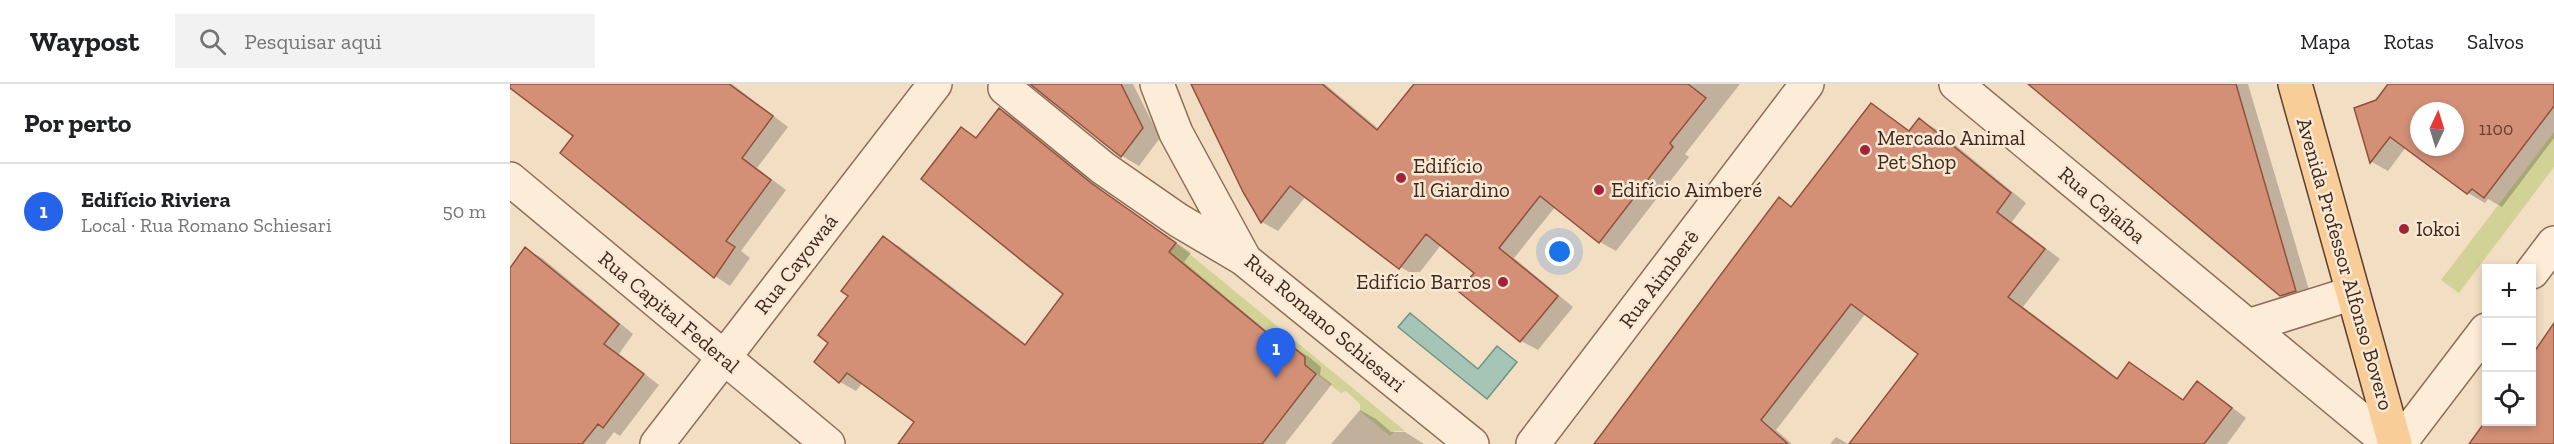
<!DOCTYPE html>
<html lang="pt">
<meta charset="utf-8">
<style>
:root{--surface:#fff;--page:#f2f2f2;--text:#202124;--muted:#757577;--line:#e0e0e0;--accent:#2563eb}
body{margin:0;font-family:"Zilla Slab",serif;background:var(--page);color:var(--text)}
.controls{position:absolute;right:18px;bottom:18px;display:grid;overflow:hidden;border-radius:0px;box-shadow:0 3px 9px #0003}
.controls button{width:54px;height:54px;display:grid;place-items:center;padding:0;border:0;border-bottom:2px solid var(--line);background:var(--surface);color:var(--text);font:30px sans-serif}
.compass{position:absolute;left:1900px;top:18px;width:54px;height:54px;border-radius:50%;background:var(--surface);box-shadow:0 3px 9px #0003;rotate:4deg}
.you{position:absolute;left:1050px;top:168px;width:21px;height:21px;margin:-15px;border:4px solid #fff;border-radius:50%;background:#1a73e8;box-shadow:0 0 0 9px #1a73e833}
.badge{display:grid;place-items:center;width:39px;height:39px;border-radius:50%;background:var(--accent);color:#fff;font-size:20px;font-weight:700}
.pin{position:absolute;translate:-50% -50px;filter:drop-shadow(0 2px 3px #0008)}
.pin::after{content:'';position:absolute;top:32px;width:21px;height:18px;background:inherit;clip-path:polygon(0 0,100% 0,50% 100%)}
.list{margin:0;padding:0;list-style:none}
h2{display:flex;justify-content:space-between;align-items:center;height:78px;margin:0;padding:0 24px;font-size:26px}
h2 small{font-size:20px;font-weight:400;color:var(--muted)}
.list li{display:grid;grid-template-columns:39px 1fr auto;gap:18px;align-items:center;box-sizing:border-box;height:96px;padding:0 24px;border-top:2px solid var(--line)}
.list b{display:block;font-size:22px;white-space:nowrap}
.list p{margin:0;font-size:20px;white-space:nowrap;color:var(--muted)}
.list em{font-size:20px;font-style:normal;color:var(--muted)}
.icon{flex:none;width:33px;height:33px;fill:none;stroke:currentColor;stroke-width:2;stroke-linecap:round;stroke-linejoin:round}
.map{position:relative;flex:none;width:2044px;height:360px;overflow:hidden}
header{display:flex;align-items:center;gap:36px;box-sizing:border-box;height:84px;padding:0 30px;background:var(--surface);border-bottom:2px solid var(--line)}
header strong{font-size:28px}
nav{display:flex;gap:33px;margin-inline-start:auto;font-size:21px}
.search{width:420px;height:54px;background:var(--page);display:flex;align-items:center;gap:15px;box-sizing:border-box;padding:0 21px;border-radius:0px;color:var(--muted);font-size:22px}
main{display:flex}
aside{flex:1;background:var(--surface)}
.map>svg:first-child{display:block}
.green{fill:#d2d196}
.water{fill:#a6c5b7;stroke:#6b9585;stroke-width:1.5}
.shadow{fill:#0003;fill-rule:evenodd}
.building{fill:#d49076;stroke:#91513b;stroke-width:1.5;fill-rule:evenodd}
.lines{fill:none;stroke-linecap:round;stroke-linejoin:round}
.minor-casing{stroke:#8f6d58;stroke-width:36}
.major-casing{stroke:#5c3c2c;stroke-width:36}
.minor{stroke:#fcecd8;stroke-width:33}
.major{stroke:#f9cd98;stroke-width:33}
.poi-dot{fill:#a42235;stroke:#f9e9d4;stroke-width:2}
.labels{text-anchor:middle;stroke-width:5;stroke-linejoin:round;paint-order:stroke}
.number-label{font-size:18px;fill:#634233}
.poi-label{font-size:21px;fill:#3d281d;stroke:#f9e9d4;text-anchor:start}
.street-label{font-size:21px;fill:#3d281d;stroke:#f9e9d4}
</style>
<header>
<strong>Waypost</strong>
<div class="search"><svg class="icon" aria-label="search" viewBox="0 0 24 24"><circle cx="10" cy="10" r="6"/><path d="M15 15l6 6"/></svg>Pesquisar aqui</div>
<nav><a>Mapa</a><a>Rotas</a><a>Salvos</a></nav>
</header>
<main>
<aside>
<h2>Por perto<small></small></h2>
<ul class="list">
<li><span class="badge">1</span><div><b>Edifício Riviera</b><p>Local · Rua Romano Schiesari</p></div><em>50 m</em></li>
</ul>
</aside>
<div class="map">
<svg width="2044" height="360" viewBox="0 0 2044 360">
<rect width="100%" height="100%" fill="#f2dec3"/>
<!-- green -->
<path class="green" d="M2044 48V83L1949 209 1931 196Z
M666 159 895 347H885L880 352 850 327V320L836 307 831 309 795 281V273L781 261 773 263 659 168Z"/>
<!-- water -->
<path class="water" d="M900 229 968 285 987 262 1007 278 977 315 888 243Z"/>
<!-- shadow -->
<path class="shadow" d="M8 0H222L278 43 247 84 276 106 231 167 240 174 220 202 205 192 65 51Z
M520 0H623L650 54 629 82 612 72Z
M683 0H815L870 46 905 0H1230L1175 70 1179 73 1106 167 1090 158 1046 122 1004 174 1063 223 1028 266 1011 257 951 207 966 189 931 161 910 188H899L882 178 796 112 768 147 752 138Z
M1519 0H1738L1802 216 1788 221 1771 211Z
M1880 0H2044V54L1992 123 1978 115 1975 119 1958 109 1896 63 1878 87 1862 78 1846 25 1867 17ZM1909 27H1945V63H1909Z
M1362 21 1400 48 1410 36 1426 45 1516 119 1502 138 1550 175 1513 223 1609 295 1620 280 1674 317 1688 299 1703 309 1736 334 1717 360H1341L1410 269 1356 229 1266 346 1282 360H1085L1269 115 1283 123Z
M490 25 506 35 597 110 681 169 674 178 777 264 781 262 798 272 811 283 810 291 822 300 775 360H405L406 338 353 298 346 307 330 298 306 278 320 259 340 211 374 154 390 163 517 261 555 210 452 45 468 54Z
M16 165 32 174 123 250 109 270 149 301 110 352 104 348 95 360H0V186Z
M2044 242V360H1961L1977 338H2022V274Z
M850 326 866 335 881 348H895L914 360H821Z
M1326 353 1338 360H1320Z"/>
<!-- building -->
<path class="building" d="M0 0H219L263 32 232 74 261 96 216 157 225 163 204 194 50 69 63 52 0 4Z
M520 0H611L633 44 611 73Z
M681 0H812L867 46 904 0H1178L1196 14 1160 59 1163 63 1089 159 1030 112 989 164 1048 212 1010 258 948 207 964 189 916 150 889 185 780 102 751 139 733 108Z
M1518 0H1726L1786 207 1770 212Z
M1878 0H2044V22L1974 114 1962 105 1957 110 1880 53 1860 79 1844 24 1866 16ZM1909 27H1945V63H1909Z
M1361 19 1399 47 1409 34 1501 109 1487 128 1535 165 1498 213 1607 295 1619 278 1673 316 1687 297 1722 324 1694 360H1339L1408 270 1341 220 1251 336 1278 360H1084L1269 113 1281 123Z
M489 24 581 99 666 159 659 168 774 263 781 261 795 273V281L806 290 752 360H388L404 338 337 289 329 299 304 278 318 259 308 251 338 212 331 207 373 152 515 261 553 210 411 95 451 43 466 54Z
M15 163 109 240 94 260 134 290 93 344 88 340 72 360H0V184Z
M2044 239V360H1959L1977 335V338H2022V271Z"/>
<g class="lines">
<!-- minor casing -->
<g class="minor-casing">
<path id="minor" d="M647 0 666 49 735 176 962 360
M1446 0 1880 360
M495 4 593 84 668 136 734 175
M0 95 318 360
M2022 188 2044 159
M1738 242 1843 209
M147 360 425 0
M1023 360 1297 0
M1889 360 1976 246"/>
</g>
<!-- major casing -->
<g class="major-casing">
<path id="major" d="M1785 0 1885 360"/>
</g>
<!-- minor -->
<use href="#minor" class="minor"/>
<!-- major -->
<use href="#major" class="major"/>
</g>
<!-- markers -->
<g class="poi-dot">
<circle cx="1355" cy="66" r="6"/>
<circle cx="891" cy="94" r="6"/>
<circle cx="1089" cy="106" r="6"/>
<circle cx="1894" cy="145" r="6"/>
<circle cx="993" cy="198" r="6"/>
</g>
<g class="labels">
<!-- number labels -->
<g class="number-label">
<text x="1986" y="51">1100</text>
</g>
<!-- poi labels -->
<g class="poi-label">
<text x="1367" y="61">Mercado Animal<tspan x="1367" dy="24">Pet Shop</tspan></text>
<text x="903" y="89">Edifício<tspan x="903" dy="24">Il Giardino</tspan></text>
<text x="1101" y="113">Edifício Aimberé</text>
<text x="1906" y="152">Iokoi</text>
<text x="981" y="205" text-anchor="end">Edifício Barros</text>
</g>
<!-- street labels -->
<g class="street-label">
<text transform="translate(1592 121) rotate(40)" y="7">Rua Cajaíba</text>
<text transform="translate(286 180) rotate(-52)" y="7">Rua Cayowaá</text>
<text transform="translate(1835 180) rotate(74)" y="7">Avenida Professor Alfonso Bovero</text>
<text transform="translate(1149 195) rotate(-53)" y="7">Rua Aimberê</text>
<text transform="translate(159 228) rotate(40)" y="7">Rua Capital Federal</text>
<text transform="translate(815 239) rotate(40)" y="7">Rua Romano Schiesari</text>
</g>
</g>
</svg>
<div class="controls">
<button>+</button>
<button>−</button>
<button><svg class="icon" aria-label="locate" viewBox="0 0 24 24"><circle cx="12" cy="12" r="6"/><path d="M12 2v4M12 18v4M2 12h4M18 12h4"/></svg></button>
</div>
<svg class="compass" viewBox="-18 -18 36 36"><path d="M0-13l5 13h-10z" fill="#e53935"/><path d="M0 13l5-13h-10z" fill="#757577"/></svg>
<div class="you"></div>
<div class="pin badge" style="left:766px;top:294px">1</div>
</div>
</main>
